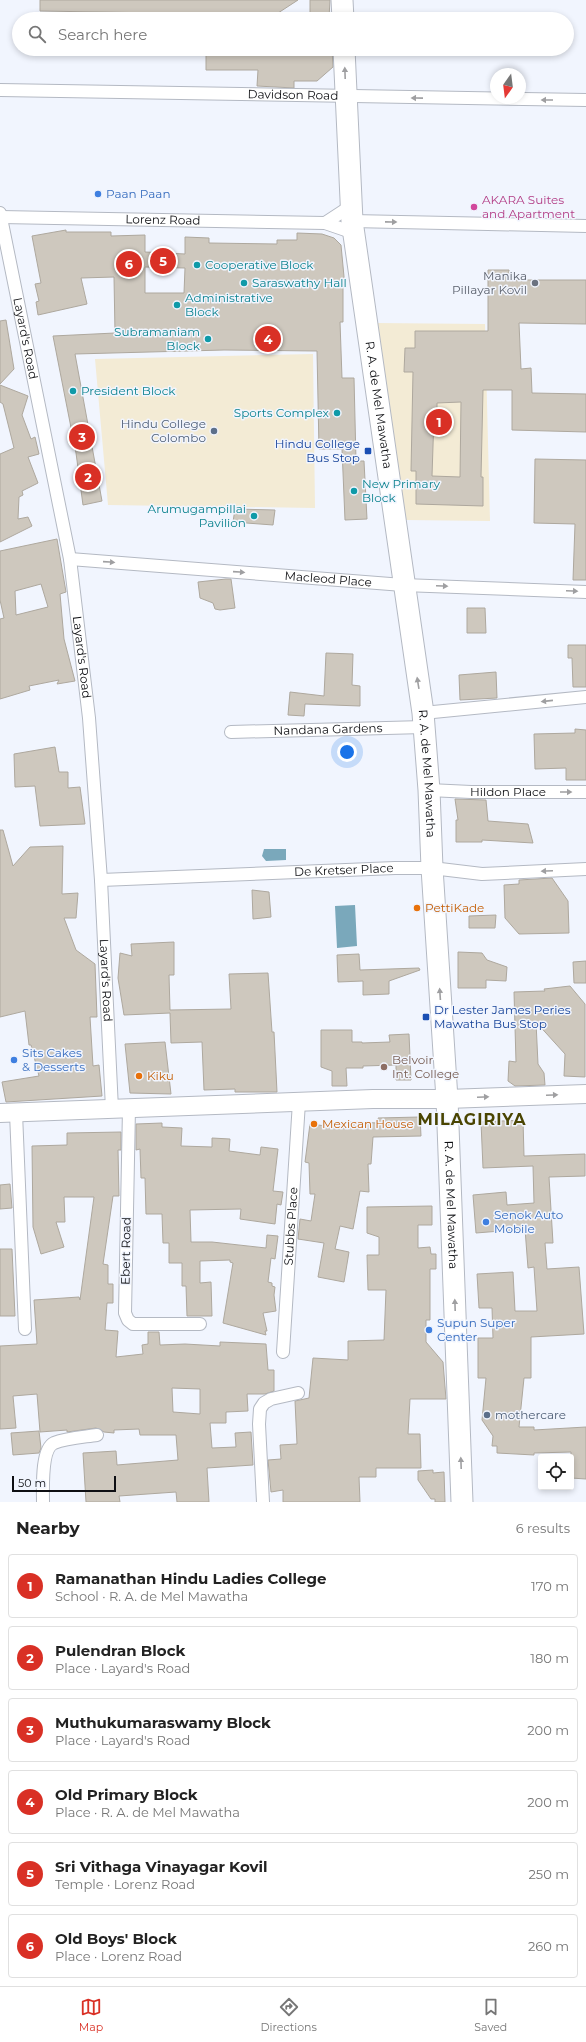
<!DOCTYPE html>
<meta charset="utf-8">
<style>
:root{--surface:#fff;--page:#f6f6f6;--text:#222;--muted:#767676;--line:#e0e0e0;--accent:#d93025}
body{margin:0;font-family:Montserrat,sans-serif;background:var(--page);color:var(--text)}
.controls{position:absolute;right:12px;bottom:12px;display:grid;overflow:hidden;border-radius:4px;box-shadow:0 2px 6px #0003}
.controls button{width:36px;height:36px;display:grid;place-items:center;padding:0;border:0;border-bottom:1px solid var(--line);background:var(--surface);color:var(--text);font:20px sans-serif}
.compass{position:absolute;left:490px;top:68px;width:36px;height:36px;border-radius:50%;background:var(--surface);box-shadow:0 2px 6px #0003;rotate:194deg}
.scale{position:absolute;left:12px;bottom:10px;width:104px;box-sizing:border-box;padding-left:4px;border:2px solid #0e0f13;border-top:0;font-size:11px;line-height:14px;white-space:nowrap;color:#0e0f13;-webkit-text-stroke:3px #f1f5fe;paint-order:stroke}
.you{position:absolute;left:347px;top:752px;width:14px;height:14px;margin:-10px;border:3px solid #fff;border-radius:50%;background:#1a73e8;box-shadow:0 0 0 6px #1a73e833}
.badge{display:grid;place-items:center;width:26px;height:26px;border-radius:50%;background:var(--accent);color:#fff;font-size:13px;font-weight:700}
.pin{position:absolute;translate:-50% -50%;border:2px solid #fff;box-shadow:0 1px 4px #0006}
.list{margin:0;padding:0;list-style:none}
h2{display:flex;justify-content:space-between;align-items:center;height:52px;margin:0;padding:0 16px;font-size:17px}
h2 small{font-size:13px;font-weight:400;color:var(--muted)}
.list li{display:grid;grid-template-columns:26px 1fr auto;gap:12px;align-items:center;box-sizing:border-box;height:64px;margin:0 8px 8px;padding:0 8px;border:1px solid var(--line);border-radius:4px}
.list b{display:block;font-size:15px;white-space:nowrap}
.list p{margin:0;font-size:13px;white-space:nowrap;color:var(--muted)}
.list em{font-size:13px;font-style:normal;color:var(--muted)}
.icon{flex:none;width:22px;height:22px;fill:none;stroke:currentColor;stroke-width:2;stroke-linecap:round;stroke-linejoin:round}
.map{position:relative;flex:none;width:586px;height:1502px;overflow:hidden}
.search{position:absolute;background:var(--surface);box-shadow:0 2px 6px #0003;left:12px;right:12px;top:12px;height:44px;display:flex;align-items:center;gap:10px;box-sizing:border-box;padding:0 14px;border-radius:22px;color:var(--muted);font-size:15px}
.sheet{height:484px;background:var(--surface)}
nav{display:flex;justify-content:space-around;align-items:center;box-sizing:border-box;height:56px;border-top:1px solid var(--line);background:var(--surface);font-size:11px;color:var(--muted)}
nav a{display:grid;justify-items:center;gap:2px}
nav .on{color:var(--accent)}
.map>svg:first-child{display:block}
.education{fill:#f3ebd5}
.water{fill:#7aa8bb}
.building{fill:#cec8be;stroke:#aea89e;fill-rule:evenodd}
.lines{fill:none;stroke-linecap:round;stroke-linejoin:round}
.minor-casing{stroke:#b4b9c3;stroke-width:14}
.secondary-casing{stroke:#b4b9c3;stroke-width:20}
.trunk-casing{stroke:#b4b9c3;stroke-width:23}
.minor{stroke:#fff;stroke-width:12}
.secondary{stroke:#fff;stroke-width:18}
.trunk{stroke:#fff;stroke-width:21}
.oneway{fill:#9f9fa1}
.shop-dot{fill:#3f7fe0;stroke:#f1f5fe;stroke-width:1.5}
.hotel-dot{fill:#d1479c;stroke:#f1f5fe;stroke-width:1.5}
.culture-dot{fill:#0f9aa8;stroke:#f1f5fe;stroke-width:1.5}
.worship-dot{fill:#6b7280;stroke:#f1f5fe;stroke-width:1.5}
.service-dot{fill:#5c6f8a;stroke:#f1f5fe;stroke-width:1.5}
.transit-dot{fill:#1a4fb4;stroke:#f1f5fe;stroke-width:1.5}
.food-dot{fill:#e8710a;stroke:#f1f5fe;stroke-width:1.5}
.education-dot{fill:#8d6e63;stroke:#f1f5fe;stroke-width:1.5}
.labels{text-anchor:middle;stroke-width:3;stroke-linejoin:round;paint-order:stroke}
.street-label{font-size:12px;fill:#0e0f13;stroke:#f1f5fe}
.shop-label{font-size:12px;fill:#366cbe;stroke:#f1f5fe;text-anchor:start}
.hotel-label{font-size:12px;fill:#b23c85;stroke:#f1f5fe;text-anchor:start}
.culture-label{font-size:12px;fill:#0d838f;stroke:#f1f5fe;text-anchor:start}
.worship-label{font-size:12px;fill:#5b616d;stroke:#f1f5fe;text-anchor:end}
.service-label{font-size:12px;fill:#4e5e75;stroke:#f1f5fe;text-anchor:end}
.transit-label{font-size:12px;fill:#164399;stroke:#f1f5fe;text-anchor:end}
.food-label{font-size:12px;fill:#c56008;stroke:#f1f5fe;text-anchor:start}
.education-label{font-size:12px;fill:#785e54;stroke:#f1f5fe;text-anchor:start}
.district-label{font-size:16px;font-weight:bold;letter-spacing:1px;fill:#4a4502;stroke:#f1f5fe}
</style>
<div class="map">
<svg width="586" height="1502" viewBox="0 0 586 1502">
<rect width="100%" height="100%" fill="#f1f5fe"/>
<!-- education -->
<path class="education" d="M376 323 485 324 490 521 406 520Z
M313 354 315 508 108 505 95 359Z"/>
<!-- water -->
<path class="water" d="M264 849H286V860L266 861 262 856Z
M355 905 357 946 337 948 335 906Z"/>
<!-- building -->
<path class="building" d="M40 0H298L275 15 40 11Z
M310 0H330L329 18 310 17Z
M206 49H332L333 67 317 81H294V88L257 86 258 70H206Z
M66 230V232H111V236L145 235V252L185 254V237L209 238V243L277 244V240H297V233L322 234 334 238 341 245 345 287H343V322H340L342 378H354L356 461H364L367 519 345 520 342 449H319L317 351 224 350 75 354 102 501 83 505 76 453 53 336 115 333 114 277 81 278 87 304 38 315 36 302 39 301 35 284 41 283 32 236ZM145 267 185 268 184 293H145Z
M488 270H509V280H586V324L519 323 521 369 531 368 532 393 586 394V432L512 430V390H483L481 477H483V506L416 504V471H411L413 372H404L405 348H415V331H488ZM461 402 460 477 432 476 434 416H437V403Z
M6 320 14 369 0 384V321Z
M0 385 28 396 22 415 31 439 35 437 39 454 28 457 38 483 22 491 23 495 19 497 18 519 28 517 32 526 0 542V454L14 448 3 404 0 402Z
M535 459 586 460V580H573L575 524 534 523Z
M235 509 275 510 273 525 233 522Z
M57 539 66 592 60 594 64 639 75 681 57 684 59 680 29 686 30 690 0 699V619L4 618 0 600V551ZM41 584 48 607 16 615 15 591Z
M226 579H231L235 608 220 610 215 609 213 603 200 598 198 582Z
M467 608H485L486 633H467Z
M568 645H586V687H573L572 658H568Z
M326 653 353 654 352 685 360 686V706L305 704 304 716 288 715 290 692 324 696Z
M496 672 497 698 460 700 459 675Z
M575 729 586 730V780H566V768L535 769 534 734 575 733Z
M55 747 59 772H68V788L80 787 85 824 40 826 35 786 15 787 14 754Z
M455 799 486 800 488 821 528 824 533 843 482 840V842H456V820H458Z
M0 830H3L13 866 30 847 63 846 62 894 78 893 76 918H64L76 950 95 964 97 1017H90L93 1066 99 1065 102 1096 6 1102 2 1082 39 1076 31 1045H29L25 1011 0 1017Z
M552 878 568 901 569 933 519 934 505 918 504 885 519 884V880Z
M252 890 269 892 271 917 253 919Z
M496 915 495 928H469V916Z
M174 942V975H169L170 1010 231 1009 229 974 268 973 272 1032H274L277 1092H235V1089L204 1090 202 1042 171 1043 170 1013 124 1015 118 978 120 953 132 956 131 944Z
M458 952 482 953 487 960 507 967 506 981 486 980V988H458Z
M359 954 360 970 419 968 420 970 389 981V994L363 995V981L338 982 337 955Z
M586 961V983H574L573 962Z
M570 986 585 1004V1077L564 1076 565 1054 536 1022 538 1064 544 1073 545 1085 515 1086 508 1081 509 1061 516 1062 514 992 545 991 544 989Z
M321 1030H352V1042H362V1043L390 1042 389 1035 409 1034 411 1080H396V1065L363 1066V1068H346L347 1086H332V1071L321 1067Z
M165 1042 171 1094 130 1093 125 1044Z
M420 1117 421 1136 373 1137 371 1164H368L369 1192 360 1191 353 1229 340 1226 335 1249 349 1252 344 1282 318 1277 324 1243 298 1239 300 1219 311 1221 315 1194H310L309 1163 305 1162 310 1124 350 1129V1122L378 1123V1118Z
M523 1120 524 1156 585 1154V1176L549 1177 553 1243H545L547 1269 579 1267 584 1334 531 1337V1378H524L519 1427H534V1430L586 1427V1479L571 1478V1452L534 1453V1455L497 1453V1446H492L493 1436 482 1420 486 1378H478V1338H493L492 1308H479L477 1274 513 1272 515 1311H537L534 1267 528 1268 525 1229 476 1233 473 1195 506 1192 507 1205 534 1203 533 1166 483 1168 481 1122Z
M162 1123V1127L182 1128 181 1146 212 1147V1138L230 1139 229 1151 260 1155 261 1147 278 1149 273 1191 283 1192 281 1205 277 1204 275 1224 240 1219 241 1209 190 1210 191 1242H212L266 1248 267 1235 278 1236 275 1259 271 1258 268 1282 272 1283V1286L275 1287 274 1295 276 1311 263 1313 267 1331H265L266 1335 223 1323 233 1263 230 1262V1260L200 1261V1283L211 1282 212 1316H187L186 1286H182V1263H169V1243H163L162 1214H146L145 1178H141L140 1149 136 1150V1124Z
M121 1132V1150H118L119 1196H113L103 1264 108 1265V1284H113V1303H107L105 1330 118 1331 116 1357 143 1354 142 1345 148 1344V1332H159L160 1345 185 1344 220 1346V1342L266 1344 268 1370H274V1391L265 1394H247L248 1411 226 1412V1423H210L212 1448 236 1447 235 1433 251 1432 253 1465 207 1468 209 1502H177L176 1492 119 1496 120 1502H86L83 1453 116 1451 117 1465 178 1460 176 1435H140L139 1429 114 1430V1433L104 1432 96 1428 67 1432V1430L40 1432 37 1394 13 1396 16 1428 0 1429V1346L37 1344 34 1300 79 1297 80 1300 94 1197H64L65 1222H56L64 1247 41 1254 33 1227 32 1146 67 1145V1133ZM172 1388 200 1389V1414L173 1412Z
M10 1184 12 1208 0 1209V1185Z
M432 1206V1225H418V1248L430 1247 431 1254H436V1269H430V1320H426V1342L443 1362 446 1399H410L408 1434H420L421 1468H376V1477H359L360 1502H283V1490L271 1492 268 1460 281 1459 280 1445 297 1444 295 1401 309 1398 313 1358 348 1360V1341L384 1340 386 1290H368L367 1255H379V1237L367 1233V1207Z
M0 1249H12L15 1316H0Z
M39 1431 41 1448 39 1453 13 1455 11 1433Z
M433 1470V1473L444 1472 445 1502H435V1499H431L418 1480V1471Z"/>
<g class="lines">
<!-- minor casing -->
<g class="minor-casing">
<g id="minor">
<path id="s1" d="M0 90 586 100"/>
<path id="s2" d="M0 213 70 559 89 718 101 880 112 1109"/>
<path id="s3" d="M1 217 325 223 354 233"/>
<path d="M352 221 586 226"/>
<path d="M325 223 351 206"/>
<path id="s4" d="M70 559 403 585 586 592"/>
<path d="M423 713 586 697"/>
<path id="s5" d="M231 732 424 727"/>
<path id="s6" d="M429 790 471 792H586"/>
<path id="s7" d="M101 880 395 868H432L482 874 586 869"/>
<path d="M129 1108 125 1313 128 1320 133 1324H200"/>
<path d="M16 1113 25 1329"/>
<path id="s8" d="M283 1352 299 1102"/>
<path d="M43 1502C43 1488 41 1449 54 1443 66 1438 84 1437 97 1435"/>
<path d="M263 1502 259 1424 260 1409 264 1403 271 1399 298 1393"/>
</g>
</g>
<!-- secondary casing -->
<g class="secondary-casing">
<path id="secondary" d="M0 1113 373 1099H447L586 1094"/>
</g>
<!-- trunk casing -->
<g class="trunk-casing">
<g id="trunk">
<path d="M342 0 343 19"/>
<path id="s9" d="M344 49 352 221 423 713 429 790 432 868 447 1099 462 1502"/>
</g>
</g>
<!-- minor -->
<use href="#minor" class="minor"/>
<!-- secondary -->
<use href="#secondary" class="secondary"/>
<!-- trunk -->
<use href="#trunk" class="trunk"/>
</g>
<!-- one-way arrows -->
<defs><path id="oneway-solid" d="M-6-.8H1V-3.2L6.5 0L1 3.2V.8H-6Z"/></defs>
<g class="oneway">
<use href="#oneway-solid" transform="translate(345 73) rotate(-92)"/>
<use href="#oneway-solid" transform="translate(417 98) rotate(-179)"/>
<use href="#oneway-solid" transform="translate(547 100) rotate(-180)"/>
<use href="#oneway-solid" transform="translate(391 222) rotate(1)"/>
<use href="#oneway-solid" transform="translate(109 562) rotate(4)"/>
<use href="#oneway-solid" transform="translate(239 572) rotate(4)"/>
<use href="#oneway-solid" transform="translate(442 586) rotate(2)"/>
<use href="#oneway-solid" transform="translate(572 591) rotate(2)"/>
<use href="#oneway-solid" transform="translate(418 683) rotate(-99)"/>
<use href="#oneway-solid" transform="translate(547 701) rotate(174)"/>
<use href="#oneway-solid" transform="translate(566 792)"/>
<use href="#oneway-solid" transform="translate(547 871) rotate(177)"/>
<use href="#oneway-solid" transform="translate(440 994) rotate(-94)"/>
<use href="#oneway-solid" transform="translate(552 1095) rotate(-2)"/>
<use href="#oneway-solid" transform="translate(483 1097) rotate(-2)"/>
<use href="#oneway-solid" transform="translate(455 1305) rotate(-92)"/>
<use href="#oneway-solid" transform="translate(461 1463) rotate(-92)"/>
</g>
<!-- markers -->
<g class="shop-dot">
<circle cx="98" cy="194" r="4"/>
<circle cx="14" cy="1060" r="4"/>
<circle cx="486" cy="1222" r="4"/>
<circle cx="429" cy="1330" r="4"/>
</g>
<circle class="hotel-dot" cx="474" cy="207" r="4"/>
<g class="culture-dot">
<circle cx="197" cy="265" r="4"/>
<circle cx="244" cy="283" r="4"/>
<circle cx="177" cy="305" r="4"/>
<circle cx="208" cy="339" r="4"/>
<circle cx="73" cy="391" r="4"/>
<circle cx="337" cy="413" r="4"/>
<circle cx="354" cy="491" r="4"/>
<circle cx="254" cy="516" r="4"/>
</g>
<circle class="worship-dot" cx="535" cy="283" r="4"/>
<g class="service-dot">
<circle cx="214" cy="431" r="4"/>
<circle cx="487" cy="1415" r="4"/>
</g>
<g class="transit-dot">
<rect x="364" y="447" width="8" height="8" rx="2"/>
<rect x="422" y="1013" width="8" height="8" rx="2"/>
</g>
<g class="food-dot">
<circle cx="417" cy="908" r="4"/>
<circle cx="139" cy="1076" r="4"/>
<circle cx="314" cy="1124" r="4"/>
</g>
<circle class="education-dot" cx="384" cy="1067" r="4"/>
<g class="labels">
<!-- street labels -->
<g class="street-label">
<text dy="4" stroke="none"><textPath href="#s1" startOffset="293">Davidson Road</textPath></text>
<text dy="4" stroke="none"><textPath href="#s3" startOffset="162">Lorenz Road</textPath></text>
<text dy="4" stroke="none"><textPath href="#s2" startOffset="128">Layard's Road</textPath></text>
<text dy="4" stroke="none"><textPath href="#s9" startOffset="358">R. A. de Mel Mawatha</textPath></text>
<text dy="4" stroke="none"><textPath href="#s4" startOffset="259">Macleod Place</textPath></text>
<text dy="4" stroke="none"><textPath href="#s2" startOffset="452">Layard's Road</textPath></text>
<text dy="4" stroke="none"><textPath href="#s5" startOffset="97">Nandana Gardens</textPath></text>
<text dy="4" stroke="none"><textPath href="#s9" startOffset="730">R. A. de Mel Mawatha</textPath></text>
<text dy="4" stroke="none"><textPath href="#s6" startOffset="79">Hildon Place</textPath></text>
<text dy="4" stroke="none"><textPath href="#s7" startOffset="243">De Kretser Place</textPath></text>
<text dy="4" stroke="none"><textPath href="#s2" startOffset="776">Layard's Road</textPath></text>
<text dy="4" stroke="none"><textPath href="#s9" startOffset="1162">R. A. de Mel Mawatha</textPath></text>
<text dy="4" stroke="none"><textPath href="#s8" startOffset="126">Stubbs Place</textPath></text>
<text transform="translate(126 1251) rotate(-89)" y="4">Ebert Road</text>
</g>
<!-- shop labels -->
<g class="shop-label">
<text x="106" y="198">Paan Paan</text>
<text x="22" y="1057">Sits Cakes<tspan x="22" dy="14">&amp; Desserts</tspan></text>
<text x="494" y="1219">Senok Auto<tspan x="494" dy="14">Mobile</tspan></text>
<text x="437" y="1327">Supun Super<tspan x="437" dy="14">Center</tspan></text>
</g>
<!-- hotel labels -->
<g class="hotel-label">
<text x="482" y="204">AKARA Suites<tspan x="482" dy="14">and Apartment</tspan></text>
</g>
<!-- culture labels -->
<g class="culture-label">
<text x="205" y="269">Cooperative Block</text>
<text x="252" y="287">Saraswathy Hall</text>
<text x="185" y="302">Administrative<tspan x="185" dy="14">Block</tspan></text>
<text x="200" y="336" text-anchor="end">Subramaniam<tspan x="200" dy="14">Block</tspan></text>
<text x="81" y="395">President Block</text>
<text x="329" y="417" text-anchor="end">Sports Complex</text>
<text x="362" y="488">New Primary<tspan x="362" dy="14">Block</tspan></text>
<text x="246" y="513" text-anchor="end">Arumugampillai<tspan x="246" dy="14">Pavilion</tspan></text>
</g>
<!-- worship labels -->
<g class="worship-label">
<text x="527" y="280">Manika<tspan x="527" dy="14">Pillayar Kovil</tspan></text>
</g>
<!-- service labels -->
<g class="service-label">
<text x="206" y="428">Hindu College<tspan x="206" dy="14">Colombo</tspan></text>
<text x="495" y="1419" text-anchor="start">mothercare</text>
</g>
<!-- transit labels -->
<g class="transit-label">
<text x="360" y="448">Hindu College<tspan x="360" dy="14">Bus Stop</tspan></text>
<text x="434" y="1014" text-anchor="start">Dr Lester James Peries<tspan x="434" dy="14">Mawatha Bus Stop</tspan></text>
</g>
<!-- food labels -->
<g class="food-label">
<text x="425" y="912">PettiKade</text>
<text x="147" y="1080">Kiku</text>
<text x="322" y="1128">Mexican House</text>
</g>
<!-- education labels -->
<g class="education-label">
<text x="392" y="1064">Belvoir<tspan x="392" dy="14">Int. College</tspan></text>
</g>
<!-- district labels -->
<g class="district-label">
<text x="472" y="1125">MILAGIRIYA</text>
</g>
</g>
</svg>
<div class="controls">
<button><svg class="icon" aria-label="locate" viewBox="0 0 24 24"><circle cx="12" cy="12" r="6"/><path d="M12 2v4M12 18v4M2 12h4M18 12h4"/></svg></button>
</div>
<svg class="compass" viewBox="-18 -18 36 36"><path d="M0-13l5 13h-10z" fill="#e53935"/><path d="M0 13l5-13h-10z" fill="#767676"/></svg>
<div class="scale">50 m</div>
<div class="you"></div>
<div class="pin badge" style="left:439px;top:422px">1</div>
<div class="pin badge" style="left:88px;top:477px">2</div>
<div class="pin badge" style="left:82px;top:437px">3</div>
<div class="pin badge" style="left:268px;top:339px">4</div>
<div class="pin badge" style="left:163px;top:261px">5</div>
<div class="pin badge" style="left:129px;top:264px">6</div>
<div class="search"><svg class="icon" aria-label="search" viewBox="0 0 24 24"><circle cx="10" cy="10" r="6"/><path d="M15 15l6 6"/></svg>Search here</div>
</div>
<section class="sheet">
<h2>Nearby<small>6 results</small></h2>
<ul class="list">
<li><span class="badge">1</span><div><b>Ramanathan Hindu Ladies College</b><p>School · R. A. de Mel Mawatha</p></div><em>170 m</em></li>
<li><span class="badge">2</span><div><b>Pulendran Block</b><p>Place · Layard's Road</p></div><em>180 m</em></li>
<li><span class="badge">3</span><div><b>Muthukumaraswamy Block</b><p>Place · Layard's Road</p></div><em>200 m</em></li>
<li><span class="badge">4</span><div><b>Old Primary Block</b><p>Place · R. A. de Mel Mawatha</p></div><em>200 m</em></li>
<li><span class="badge">5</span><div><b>Sri Vithaga Vinayagar Kovil</b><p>Temple · Lorenz Road</p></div><em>250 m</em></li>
<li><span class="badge">6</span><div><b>Old Boys' Block</b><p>Place · Lorenz Road</p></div><em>260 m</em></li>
</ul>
</section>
<nav>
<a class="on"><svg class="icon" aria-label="map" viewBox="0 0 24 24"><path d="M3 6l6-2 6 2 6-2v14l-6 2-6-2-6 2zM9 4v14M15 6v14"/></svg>Map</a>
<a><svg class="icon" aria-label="directions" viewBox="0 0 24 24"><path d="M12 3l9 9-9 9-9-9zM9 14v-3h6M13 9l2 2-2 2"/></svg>Directions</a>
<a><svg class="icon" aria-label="saved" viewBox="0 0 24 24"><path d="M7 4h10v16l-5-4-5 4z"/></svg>Saved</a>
</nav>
